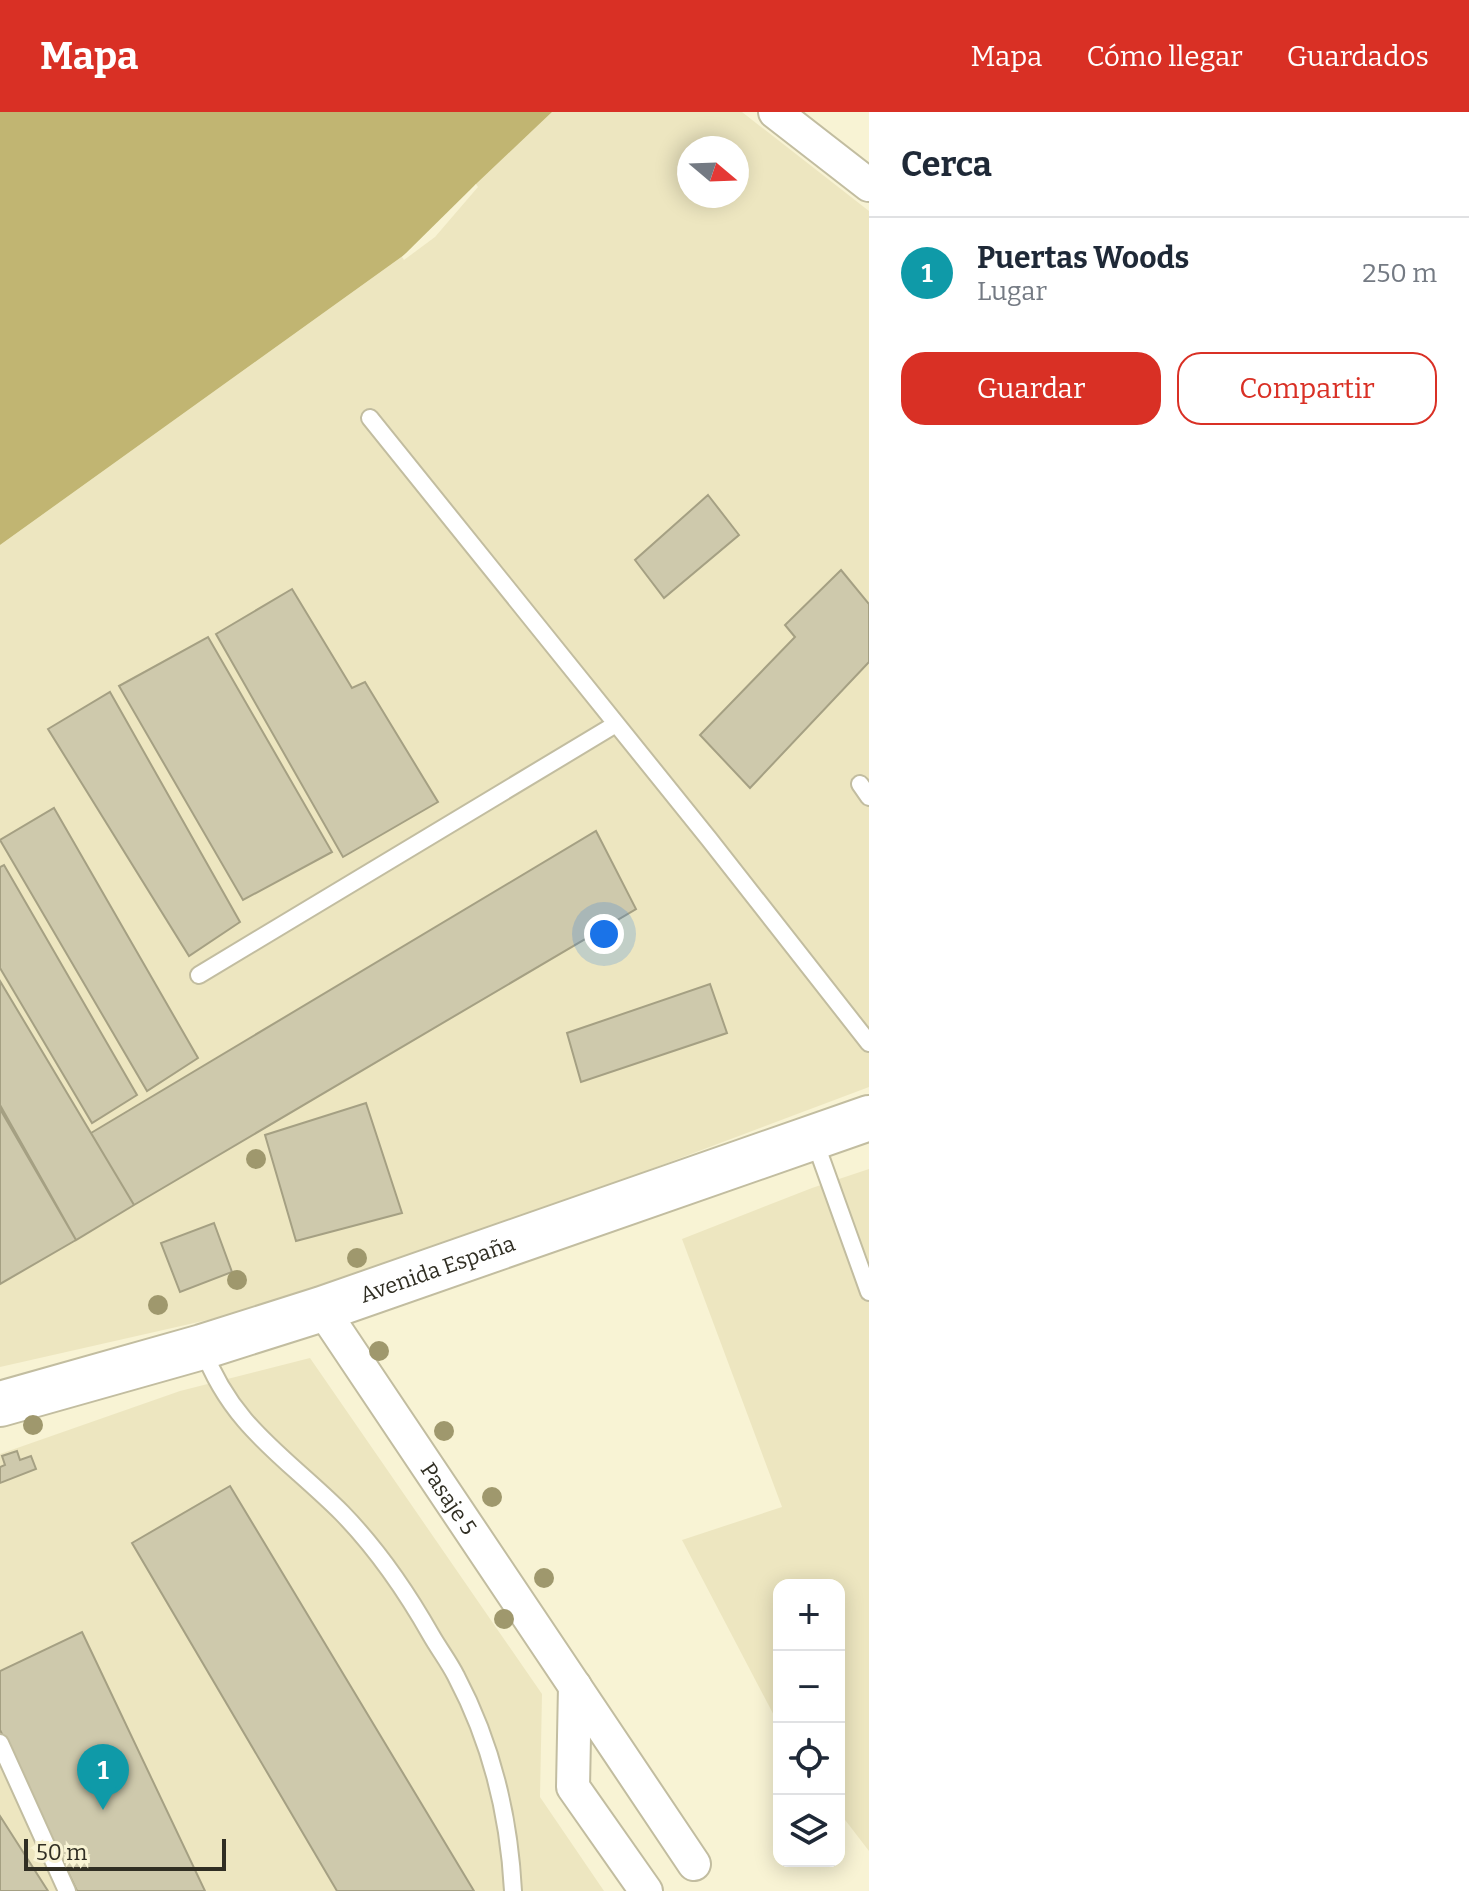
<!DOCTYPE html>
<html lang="es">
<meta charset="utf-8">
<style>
:root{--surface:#fff;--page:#f2f2f3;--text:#1f2937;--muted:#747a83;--line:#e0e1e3;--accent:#d93025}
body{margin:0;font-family:Bitter,serif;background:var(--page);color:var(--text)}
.controls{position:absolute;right:24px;bottom:24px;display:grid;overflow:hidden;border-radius:16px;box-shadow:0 4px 20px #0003}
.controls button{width:72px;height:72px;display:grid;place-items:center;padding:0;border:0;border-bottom:2px solid var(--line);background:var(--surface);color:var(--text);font:40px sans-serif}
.compass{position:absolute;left:677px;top:24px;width:72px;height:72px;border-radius:50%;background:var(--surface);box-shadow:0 4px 20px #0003;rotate:109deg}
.scale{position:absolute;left:24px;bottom:20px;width:202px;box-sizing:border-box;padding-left:8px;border:4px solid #302e23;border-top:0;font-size:22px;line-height:28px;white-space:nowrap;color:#302e23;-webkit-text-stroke:6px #f8f3d4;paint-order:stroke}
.you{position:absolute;left:604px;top:822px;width:28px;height:28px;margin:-20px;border:6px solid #fff;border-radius:50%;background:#1a73e8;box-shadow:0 0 0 12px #1a73e833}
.badge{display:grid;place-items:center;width:52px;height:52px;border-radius:50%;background:var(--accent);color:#fff;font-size:26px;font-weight:700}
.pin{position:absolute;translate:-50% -66px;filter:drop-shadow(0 2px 4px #0008)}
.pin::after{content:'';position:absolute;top:42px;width:28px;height:24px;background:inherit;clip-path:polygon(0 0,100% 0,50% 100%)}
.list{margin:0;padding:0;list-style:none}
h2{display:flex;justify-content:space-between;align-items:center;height:104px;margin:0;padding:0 32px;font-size:34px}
h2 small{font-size:26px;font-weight:400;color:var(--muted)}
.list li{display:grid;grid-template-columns:52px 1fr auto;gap:24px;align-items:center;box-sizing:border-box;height:112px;padding:0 32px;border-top:2px solid var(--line)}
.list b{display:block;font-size:30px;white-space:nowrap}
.list p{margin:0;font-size:26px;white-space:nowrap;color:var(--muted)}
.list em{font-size:26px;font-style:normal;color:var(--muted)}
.actions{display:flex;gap:16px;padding:24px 32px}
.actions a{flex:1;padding:18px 0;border:2px solid var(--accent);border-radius:24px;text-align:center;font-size:28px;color:var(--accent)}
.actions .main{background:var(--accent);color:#fff}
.icon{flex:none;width:44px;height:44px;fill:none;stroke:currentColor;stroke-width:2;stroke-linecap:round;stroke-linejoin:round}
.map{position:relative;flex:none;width:869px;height:1779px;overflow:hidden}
header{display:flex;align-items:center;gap:48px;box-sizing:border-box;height:112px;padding:0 40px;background:var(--accent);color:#fff}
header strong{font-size:38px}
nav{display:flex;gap:44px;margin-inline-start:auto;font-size:28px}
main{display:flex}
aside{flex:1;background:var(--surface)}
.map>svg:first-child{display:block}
.built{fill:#ede6c0;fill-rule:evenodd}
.water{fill:#c1b572}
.pier{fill:#f8f3d4}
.building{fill:#cec9ac;stroke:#a5a083;stroke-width:2}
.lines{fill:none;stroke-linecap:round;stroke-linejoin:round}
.service-casing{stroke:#c2bda0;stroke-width:20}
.minor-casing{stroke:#c2bda0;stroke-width:36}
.secondary-casing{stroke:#c2bda0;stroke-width:48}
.service{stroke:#fff;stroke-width:16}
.minor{stroke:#fff;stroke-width:32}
.secondary{stroke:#fff;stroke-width:44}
.tree{fill:#9f986d}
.labels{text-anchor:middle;stroke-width:8;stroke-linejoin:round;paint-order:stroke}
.street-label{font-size:22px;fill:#302e23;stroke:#f8f3d4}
</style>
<header>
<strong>Mapa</strong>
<nav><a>Mapa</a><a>Cómo llegar</a><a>Guardados</a></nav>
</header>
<main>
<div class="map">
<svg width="869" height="1779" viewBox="0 0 869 1779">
<rect width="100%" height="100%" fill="#f8f3d4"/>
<!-- built -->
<path class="built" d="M552 0H742L869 99V975L314 1184 0 1255V433L432 123 476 72ZM689 36H737V84H689Z
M869 1057V1739L839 1700V1473H779V1613L682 1428 782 1395 682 1127 812 1076Z
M310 1246 542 1582 540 1685 604 1779H0V1342L180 1279Z"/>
<!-- water -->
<path class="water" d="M0 0H552L476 72 432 123 0 433Z"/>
<!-- pier -->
<path class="pier" d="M476 72 478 75 435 125 404 148 402 145Z"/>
<!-- building -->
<path class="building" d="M708 383 739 423 664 486 635 448Z
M841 458 869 492V550L750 676 700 623 795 525 785 513Z
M292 477 352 576 365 570 438 690 343 745 216 522Z
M208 525 332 740 243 788 119 574Z
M110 580 240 810 189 844 48 617Z
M54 696 198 946 147 979 0 728Z
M596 719 636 797 134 1093 91 1021Z
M4 753 137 983 92 1011 0 856V755Z
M0 869 134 1093 76 1128 0 993Z
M710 872 727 921 581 970 567 921Z
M366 991 402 1101 296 1129 265 1023Z
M0 997 76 1128 0 1172Z
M214 1111 232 1160 180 1180 161 1131Z
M17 1339 20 1348 31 1344 36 1357 0 1371V1355L5 1353 2 1344Z
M230 1374 474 1779H337L132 1431Z
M82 1520 205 1779H77L0 1618V1559Z
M0 1704 48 1779H0Z"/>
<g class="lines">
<!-- service casing -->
<g class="service-casing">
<path id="service" d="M370 306 709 727 869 931
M860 672 869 685
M199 863 616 612
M814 1027 869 1180
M203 1237C232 1315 286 1345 342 1401 377 1437 406 1479 431 1523 439 1537 449 1550 456 1564 492 1632 509 1703 513 1779
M0 1631 67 1779"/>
</g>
<!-- minor casing -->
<g class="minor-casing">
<g id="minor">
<path d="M775 0 869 73"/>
<path id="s1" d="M322 1197 694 1752"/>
<path d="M575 1574 573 1675 646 1779"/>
</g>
</g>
<!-- secondary casing -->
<g class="secondary-casing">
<g id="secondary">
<path id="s2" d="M0 1292 202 1235 322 1197 869 1006"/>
</g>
</g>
<!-- service -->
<use href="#service" class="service"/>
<!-- minor -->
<use href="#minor" class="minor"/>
<!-- secondary -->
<use href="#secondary" class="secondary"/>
</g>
<!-- trees -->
<g class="tree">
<circle cx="256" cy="1047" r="10"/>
<circle cx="357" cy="1146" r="10"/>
<circle cx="237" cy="1168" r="10"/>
<circle cx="158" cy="1193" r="10"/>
<circle cx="379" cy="1239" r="10"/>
<circle cx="33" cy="1313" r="10"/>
<circle cx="444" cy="1319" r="10"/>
<circle cx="492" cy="1385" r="10"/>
<circle cx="544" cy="1466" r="10"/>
<circle cx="504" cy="1507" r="10"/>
</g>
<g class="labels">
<!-- street labels -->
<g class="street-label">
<text dy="8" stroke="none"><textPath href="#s2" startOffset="458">Avenida España</textPath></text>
<text dy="8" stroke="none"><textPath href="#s1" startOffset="228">Pasaje 5</textPath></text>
</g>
</g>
</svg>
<div class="controls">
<button>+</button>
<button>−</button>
<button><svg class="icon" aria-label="locate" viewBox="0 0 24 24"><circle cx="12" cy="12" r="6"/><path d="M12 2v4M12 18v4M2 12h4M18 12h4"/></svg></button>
<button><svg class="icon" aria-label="layers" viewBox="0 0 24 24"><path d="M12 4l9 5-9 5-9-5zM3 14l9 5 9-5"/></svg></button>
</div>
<svg class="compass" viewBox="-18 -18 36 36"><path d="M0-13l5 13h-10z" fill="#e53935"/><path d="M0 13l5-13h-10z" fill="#747a83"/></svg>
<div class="scale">50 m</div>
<div class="you"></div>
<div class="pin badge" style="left:103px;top:1698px;background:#0f9aa8">1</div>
</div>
<aside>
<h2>Cerca<small></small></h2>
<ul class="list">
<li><span class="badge" style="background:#0f9aa8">1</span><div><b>Puertas Woods</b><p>Lugar</p></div><em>250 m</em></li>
</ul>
<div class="actions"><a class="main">Guardar</a><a>Compartir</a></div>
</aside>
</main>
